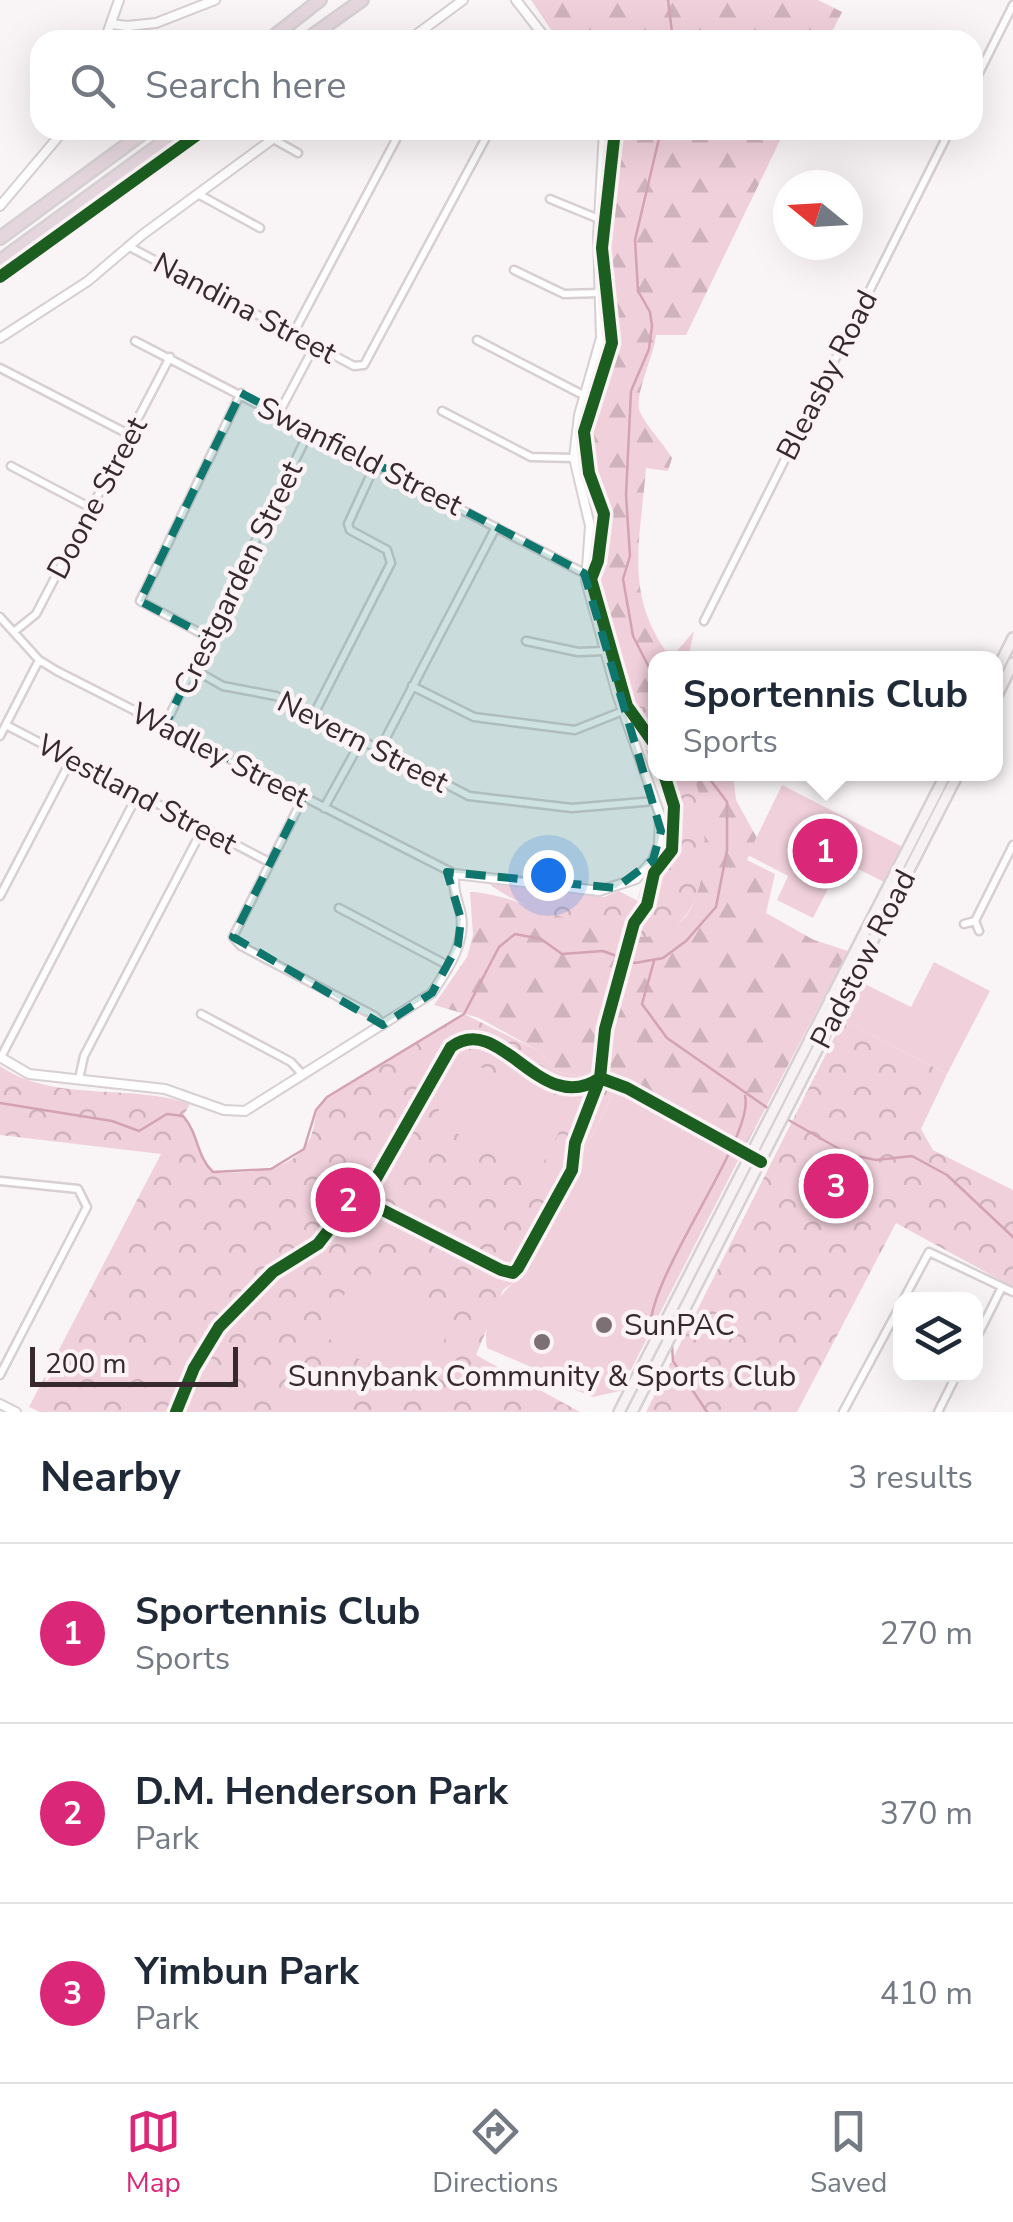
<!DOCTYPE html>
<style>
:root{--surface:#fff;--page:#f2f2f3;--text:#1f2937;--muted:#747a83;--line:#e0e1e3;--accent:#db2777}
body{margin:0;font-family:"Nunito Sans",sans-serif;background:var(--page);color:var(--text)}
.controls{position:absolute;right:30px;bottom:30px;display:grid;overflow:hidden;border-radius:20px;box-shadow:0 10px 40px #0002}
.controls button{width:90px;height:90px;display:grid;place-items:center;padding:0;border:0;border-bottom:2px solid var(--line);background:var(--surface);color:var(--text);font:50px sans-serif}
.compass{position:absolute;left:773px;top:170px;width:90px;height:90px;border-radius:50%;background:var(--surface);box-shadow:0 10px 40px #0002;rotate:288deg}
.scale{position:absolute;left:30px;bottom:25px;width:208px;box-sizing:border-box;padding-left:10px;border:5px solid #38292e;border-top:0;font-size:28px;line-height:35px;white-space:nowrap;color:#38292e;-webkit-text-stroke:8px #fbf3f6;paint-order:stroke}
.you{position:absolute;left:548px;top:875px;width:35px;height:35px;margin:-25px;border:8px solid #fff;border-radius:50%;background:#1a73e8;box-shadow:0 0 0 15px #1a73e833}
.badge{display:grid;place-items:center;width:65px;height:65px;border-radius:50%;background:var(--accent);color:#fff;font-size:32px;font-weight:700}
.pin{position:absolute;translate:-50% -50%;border:5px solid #fff;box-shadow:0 2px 10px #0006}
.popup{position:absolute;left:648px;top:651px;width:355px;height:130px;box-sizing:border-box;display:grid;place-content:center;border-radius:20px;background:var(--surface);filter:drop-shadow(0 2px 8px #0005);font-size:32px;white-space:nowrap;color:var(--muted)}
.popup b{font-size:38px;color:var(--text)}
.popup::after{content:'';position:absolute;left:50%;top:100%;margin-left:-20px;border:20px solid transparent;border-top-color:var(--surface)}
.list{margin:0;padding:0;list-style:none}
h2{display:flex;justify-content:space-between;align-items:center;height:130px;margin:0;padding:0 40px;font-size:42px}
h2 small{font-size:32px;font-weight:400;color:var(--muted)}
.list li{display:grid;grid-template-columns:65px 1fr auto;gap:30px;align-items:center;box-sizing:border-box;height:180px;padding:0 40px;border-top:2px solid var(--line)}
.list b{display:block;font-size:38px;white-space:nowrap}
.list p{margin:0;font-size:32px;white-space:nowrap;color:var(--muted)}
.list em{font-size:32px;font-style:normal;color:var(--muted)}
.icon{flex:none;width:55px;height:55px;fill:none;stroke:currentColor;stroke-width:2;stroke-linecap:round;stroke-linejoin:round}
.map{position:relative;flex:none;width:1013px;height:1412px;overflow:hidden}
.search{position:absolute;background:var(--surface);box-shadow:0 10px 40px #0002;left:30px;right:30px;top:30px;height:110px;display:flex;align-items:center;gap:25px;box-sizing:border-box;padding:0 35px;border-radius:30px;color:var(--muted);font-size:38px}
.sheet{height:670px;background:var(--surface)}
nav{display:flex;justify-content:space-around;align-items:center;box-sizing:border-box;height:140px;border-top:2px solid var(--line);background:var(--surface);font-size:28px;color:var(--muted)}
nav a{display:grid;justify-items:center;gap:5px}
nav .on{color:var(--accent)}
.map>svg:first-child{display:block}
.forest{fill:url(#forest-firs)}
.park{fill:url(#park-crowns)}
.pitch{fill:#f0d0db}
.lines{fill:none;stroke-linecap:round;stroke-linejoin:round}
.stream{stroke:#d4a2b5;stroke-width:2.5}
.minor-casing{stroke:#d7cfd2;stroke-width:11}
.tertiary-casing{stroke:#d7cfd2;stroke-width:12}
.secondary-casing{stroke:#d7cfd2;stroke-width:14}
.motorway-casing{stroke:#d5d0d2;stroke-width:16}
.minor{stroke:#fefefe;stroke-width:6}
.tertiary{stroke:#fefefe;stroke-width:8}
.secondary{stroke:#f6f2f4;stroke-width:9}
.motorway{stroke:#e5d6dd;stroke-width:11}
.cycleway-casing{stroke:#fbf3f6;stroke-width:19}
.cycleway{stroke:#1b5e20;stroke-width:12}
.marked{fill:#0f766e;fill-opacity:0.2;stroke:#0f766e;stroke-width:8;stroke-dasharray:20 12;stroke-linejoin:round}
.poi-dot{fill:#7c7074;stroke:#fbf3f6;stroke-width:4}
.labels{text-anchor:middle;stroke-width:9;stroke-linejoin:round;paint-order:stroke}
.street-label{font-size:30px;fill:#38292e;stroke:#fbf3f6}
.poi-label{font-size:30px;fill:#38292e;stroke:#fbf3f6;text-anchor:start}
</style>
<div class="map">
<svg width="1013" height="1412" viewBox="0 0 1013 1412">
<defs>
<pattern id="forest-firs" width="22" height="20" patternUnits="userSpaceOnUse" patternTransform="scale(2.5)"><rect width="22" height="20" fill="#f0d0db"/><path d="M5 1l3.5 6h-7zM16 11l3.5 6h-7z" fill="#cfb3bc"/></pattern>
<pattern id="park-crowns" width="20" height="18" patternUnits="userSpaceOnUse" patternTransform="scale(2.5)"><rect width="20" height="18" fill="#f0d0db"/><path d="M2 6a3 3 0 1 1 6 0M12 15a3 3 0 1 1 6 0" fill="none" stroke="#cfb3bc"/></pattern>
</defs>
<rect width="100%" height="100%" fill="#f9f5f7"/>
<!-- forest -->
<path class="forest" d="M531 0H818L842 12 828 40H588L554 34Z
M628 130H785L686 335H656C654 356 633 397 640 412 647 427 663 443 672 458L668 471 646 468C641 536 624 590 665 650L677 651 694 631 688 658H655V709L630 704 597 585 607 518 589 446V421L615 343 606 242 611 147Z
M693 774H733L736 800 757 838 747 860 775 874 766 913 814 940 848 951 745 1147 619 1082 558 1072 537 1050 479 1018 434 1005 467 957 473 935 470 892C539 893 707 1005 699 857 698 831 701 798 693 774Z"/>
<!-- park -->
<path class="park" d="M630 704 655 709V774H693C711 821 717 933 644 937 623 938 596 926 576 921 546 912 514 904 490 884L604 897 619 891 638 901C640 877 662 861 666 836 671 793 640 745 630 704Z
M464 1014 537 1050 558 1072 619 1082 518 1280 503 1290 476 1355 580 1412H40L29 1407 161 1154 0 1135V1066C53 1103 130 1083 190 1104L183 1116C199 1134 196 1156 213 1172 246 1174 300 1173 312 1133 317 1118 314 1108 327 1097Z
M843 1020 947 1074 921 1129 933 1150 1013 1190V1287L896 1223 797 1412H646Z"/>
<!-- pitch -->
<path class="pitch" d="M782 785 901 846 884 882 850 865 835 875 813 918 777 900 788 876 748 855Z
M934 962 990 991 947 1074 843 1020 859 981 911 1007Z
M465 1059 569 1113 537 1175 433 1121Z
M619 1082 745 1147 620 1391 593 1397 543 1377 545 1373 487 1348C482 1324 497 1293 518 1280Z
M365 1274 376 1275 445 1310 453 1320 427 1380 417 1387 338 1349 328 1336C332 1313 345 1286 365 1274Z
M307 1388 360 1412H288L298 1394Z"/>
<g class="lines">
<!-- stream -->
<path class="stream" d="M668 0 673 40
M655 679 633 636 623 579 630 556 626 495 631 391 649 349 652 326 650 312 638 291 635 240 661 130
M654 961 642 1004 667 1038 769 1109
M0 1103 112 1121 139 1131 167 1114 183 1116C199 1134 196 1156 213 1172L271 1169 304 1149 316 1110 327 1097 464 1014 499 947 515 934 541 939 562 954 603 951 635 963 663 958 686 941 716 907 727 850V802L706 774
M785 1118 848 1154 876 1160 912 1156 947 1175 1013 1237
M657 1327 651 1320C658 1263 755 1134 745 1096
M672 1345 673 1361 707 1412"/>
<!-- minor casing -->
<g class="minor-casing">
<path id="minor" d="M420 32 427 40
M973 85 1013 5
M273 139 298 153
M198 194 260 228
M550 199 599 219
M128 246 354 366 364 365 490 130
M514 270 564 294 600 293
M293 334 401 130
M477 340 585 396
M135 341 584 573
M0 368 130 435
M442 411 531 457 574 458
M279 413 315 345
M11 466 91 508
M0 617 39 660 57 671 455 874
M704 621 950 130
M15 631 36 614 170 357
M208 637 140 601 241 393
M526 641 578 652 605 651
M193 669 223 686 276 696 469 796 572 808 655 801
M412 686 474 717 575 730 623 711
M313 716 391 563 387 550 350 530 348 524 376 463
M6 725 269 862
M165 725 310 430
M0 736 39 660
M379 751 496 527
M303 798 233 937 241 946 375 1016 383 1025
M324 808 361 741
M0 896 71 760
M339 908 449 966
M975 921 1013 845
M964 924 975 921 979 931
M201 1014 291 1062 303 1075
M1 1057 138 794
M79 1079 84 1056 203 828
M0 1181 78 1189 87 1207 0 1375
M976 1339 1002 1287
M843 1412 929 1252 1013 1292
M938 1412 957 1374"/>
</g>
<!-- tertiary casing -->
<g class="tertiary-casing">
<path id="tertiary" d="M516 0 547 40
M111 24 127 26 130 40
M127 26 156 23 215 0
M105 40 119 0
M409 40 463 0
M0 206 64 130
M0 338 88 281 142 235 285 130
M0 1057 29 1074 165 1089 224 1110 245 1111 432 993C447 970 466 943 461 915 458 900 452 890 455 874L599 891 636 879 653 860 659 844 660 815 617 694 586 581 590 526 574 458 579 415 601 338 598 237 604 130
M0 1404 16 1412"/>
</g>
<!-- secondary casing -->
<g class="secondary-casing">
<path id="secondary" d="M995 674 1013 638
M995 699 1013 663
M619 1412 946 774
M632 1412 958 774"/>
</g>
<!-- motorway casing -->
<g class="motorway-casing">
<path id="motorway" d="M269 40 320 0
M306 40 362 0
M0 238 147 130
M0 261 180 130"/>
</g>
<!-- minor -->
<use href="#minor" class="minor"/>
<!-- tertiary -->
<use href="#tertiary" class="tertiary"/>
<!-- secondary -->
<use href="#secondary" class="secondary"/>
<!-- motorway -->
<use href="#motorway" class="motorway"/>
<!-- cycleway casing -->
<g class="cycleway-casing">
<path id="cycleway" d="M615 130 602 248 612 343 584 432 589 473 604 514 598 561 591 579 627 706 655 745
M0 277 204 130
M600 1078 627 1088 761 1162
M357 1197 501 1270 513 1273 518 1268 572 1170 575 1143 600 1078 605 1029 634 923 647 905 654 873 672 850 674 806 664 774
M176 1412 194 1368 219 1327 273 1272 318 1244 350 1203 370 1189 451 1047C501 1010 540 1119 600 1078"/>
</g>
<!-- cycleway -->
<use href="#cycleway" class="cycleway"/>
</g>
<!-- marked area -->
<path class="marked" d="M241 393 584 573 661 831 653 860 616 888 447 872 461 919 458 945 432 993 383 1025 233 937 303 798 165 725 208 637 140 601Z"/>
<!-- markers -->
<g class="poi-dot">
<circle cx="604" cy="1325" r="10"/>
<circle cx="542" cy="1342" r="10"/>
</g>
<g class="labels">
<!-- street labels -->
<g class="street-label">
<text transform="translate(245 308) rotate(28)" y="10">Nandina Street</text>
<text transform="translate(827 375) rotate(-63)" y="10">Bleasby Road</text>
<text transform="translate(360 456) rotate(27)" y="10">Swanfield Street</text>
<text transform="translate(97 498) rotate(-62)" y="10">Doone Street</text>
<text transform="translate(238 578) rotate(-64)" y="10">Crestgarden Street</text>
<text transform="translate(363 742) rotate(27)" y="10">Nevern Street</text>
<text transform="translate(220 755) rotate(27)" y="10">Wadley Street</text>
<text transform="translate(137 794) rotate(28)" y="10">Westland Street</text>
<text transform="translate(863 959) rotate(-63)" y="10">Padstow Road</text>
</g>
<!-- poi labels -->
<g class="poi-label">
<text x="624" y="1335">SunPAC</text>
<text x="542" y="1386" text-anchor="middle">Sunnybank Community &amp; Sports Club</text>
</g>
</g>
</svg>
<div class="controls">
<button><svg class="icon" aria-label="layers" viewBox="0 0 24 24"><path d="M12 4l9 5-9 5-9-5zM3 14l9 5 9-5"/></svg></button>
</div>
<svg class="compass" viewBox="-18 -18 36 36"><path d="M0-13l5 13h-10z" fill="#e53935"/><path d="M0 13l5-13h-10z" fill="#747a83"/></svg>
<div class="scale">200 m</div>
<div class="you"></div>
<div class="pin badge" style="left:825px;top:851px">1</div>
<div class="popup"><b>Sportennis Club</b>Sports</div>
<div class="pin badge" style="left:348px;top:1200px">2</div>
<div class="pin badge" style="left:836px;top:1186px">3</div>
<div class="search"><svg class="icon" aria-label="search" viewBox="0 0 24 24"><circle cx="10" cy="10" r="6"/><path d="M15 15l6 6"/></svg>Search here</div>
</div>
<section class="sheet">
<h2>Nearby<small>3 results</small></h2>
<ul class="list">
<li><span class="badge">1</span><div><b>Sportennis Club</b><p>Sports</p></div><em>270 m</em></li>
<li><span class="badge">2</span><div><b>D.M. Henderson Park</b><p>Park</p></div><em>370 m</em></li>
<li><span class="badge">3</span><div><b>Yimbun Park</b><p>Park</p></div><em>410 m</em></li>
</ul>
</section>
<nav>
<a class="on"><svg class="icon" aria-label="map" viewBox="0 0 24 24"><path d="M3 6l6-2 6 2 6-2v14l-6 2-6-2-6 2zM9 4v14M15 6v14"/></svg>Map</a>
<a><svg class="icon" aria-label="directions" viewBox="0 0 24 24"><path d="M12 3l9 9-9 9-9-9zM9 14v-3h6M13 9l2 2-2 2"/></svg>Directions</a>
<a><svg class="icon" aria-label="saved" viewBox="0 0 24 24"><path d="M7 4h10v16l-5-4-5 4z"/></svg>Saved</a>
</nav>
